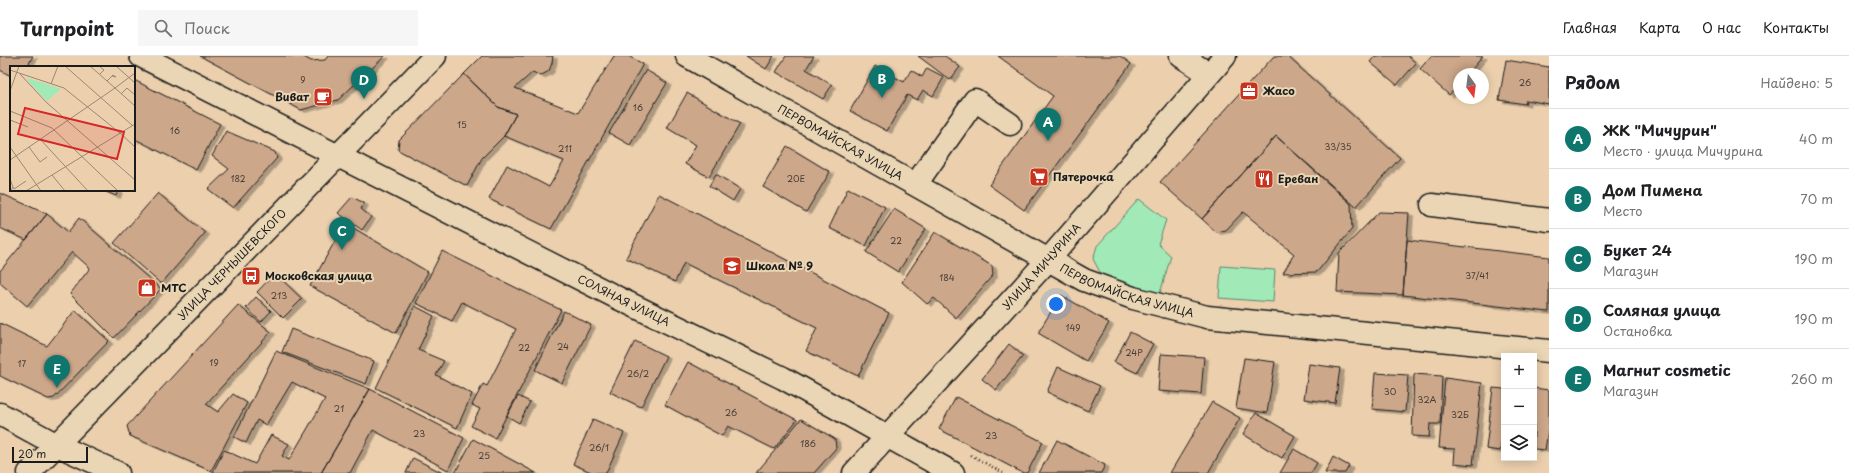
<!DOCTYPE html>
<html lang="ru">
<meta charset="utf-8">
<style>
:root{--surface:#fff;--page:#f6f6f6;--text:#202124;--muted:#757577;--line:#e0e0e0;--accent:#0f766e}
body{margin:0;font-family:"Playpen Sans",sans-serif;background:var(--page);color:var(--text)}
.controls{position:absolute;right:12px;bottom:12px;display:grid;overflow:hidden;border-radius:0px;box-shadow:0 2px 10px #0003}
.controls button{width:36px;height:36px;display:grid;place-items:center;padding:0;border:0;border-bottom:1px solid var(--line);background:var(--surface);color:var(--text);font:20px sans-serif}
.compass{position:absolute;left:1453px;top:12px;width:36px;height:36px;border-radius:50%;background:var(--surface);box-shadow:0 2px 10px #0003;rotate:166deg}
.scale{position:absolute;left:12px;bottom:10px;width:76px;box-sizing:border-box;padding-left:4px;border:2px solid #1c1c1c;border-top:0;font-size:11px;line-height:14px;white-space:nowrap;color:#1c1c1c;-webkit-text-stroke:3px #ead6b4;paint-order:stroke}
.you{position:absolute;left:1056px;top:248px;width:14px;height:14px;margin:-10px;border:3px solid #fff;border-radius:50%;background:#1a73e8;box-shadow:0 0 0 6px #1a73e833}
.badge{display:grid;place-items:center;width:26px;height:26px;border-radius:50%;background:var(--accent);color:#fff;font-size:13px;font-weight:700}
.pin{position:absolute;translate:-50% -33px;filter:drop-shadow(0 1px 2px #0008)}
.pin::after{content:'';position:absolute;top:21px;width:14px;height:12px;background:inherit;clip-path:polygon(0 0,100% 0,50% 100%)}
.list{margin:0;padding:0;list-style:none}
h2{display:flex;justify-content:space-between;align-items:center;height:52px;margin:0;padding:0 16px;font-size:17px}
h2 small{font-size:13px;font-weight:400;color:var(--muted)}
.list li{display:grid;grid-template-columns:26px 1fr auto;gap:12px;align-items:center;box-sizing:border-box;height:60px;padding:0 16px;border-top:1px solid var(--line)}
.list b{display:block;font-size:15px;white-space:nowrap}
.list p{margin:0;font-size:13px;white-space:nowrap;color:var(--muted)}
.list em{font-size:13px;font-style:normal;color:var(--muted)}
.icon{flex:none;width:22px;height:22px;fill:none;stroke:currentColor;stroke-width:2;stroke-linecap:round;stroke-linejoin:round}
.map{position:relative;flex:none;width:1549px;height:417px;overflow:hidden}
header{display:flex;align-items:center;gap:24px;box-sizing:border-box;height:56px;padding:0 20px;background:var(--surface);border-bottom:1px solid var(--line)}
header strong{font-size:19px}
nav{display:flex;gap:22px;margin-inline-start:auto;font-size:14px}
.search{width:280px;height:36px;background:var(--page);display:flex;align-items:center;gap:10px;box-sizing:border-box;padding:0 14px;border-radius:0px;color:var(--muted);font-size:15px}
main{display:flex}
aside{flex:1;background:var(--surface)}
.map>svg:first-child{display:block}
.green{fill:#a1eab8;stroke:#5e836a}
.building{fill:#cda78a;stroke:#1c1c1c;filter:url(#shadow)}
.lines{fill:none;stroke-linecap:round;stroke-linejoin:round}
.minor-casing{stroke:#1c1c1c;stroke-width:25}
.major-casing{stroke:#1c1c1c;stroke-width:25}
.path{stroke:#1c1c1c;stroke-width:2.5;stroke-dasharray:1 3;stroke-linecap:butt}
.minor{stroke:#ead6b4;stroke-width:22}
.major{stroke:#ead6b4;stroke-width:22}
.labels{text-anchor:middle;stroke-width:4;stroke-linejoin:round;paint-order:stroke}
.number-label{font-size:9px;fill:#483f38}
.poi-label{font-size:11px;font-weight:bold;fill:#1c1c1c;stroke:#ead6b4;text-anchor:start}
.street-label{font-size:11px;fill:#1c1c1c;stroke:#ead6b4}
.inset-road{fill:none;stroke:#998874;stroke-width:1}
.view{fill:#d62828;fill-opacity:0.15;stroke:#d62828;stroke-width:2}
.inset-edge{fill:none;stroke:#1c1c1c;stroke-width:2}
</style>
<header>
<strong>Turnpoint</strong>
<div class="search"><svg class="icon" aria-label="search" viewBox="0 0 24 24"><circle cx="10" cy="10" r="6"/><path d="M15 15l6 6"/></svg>Поиск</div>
<nav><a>Главная</a><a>Карта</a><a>О нас</a><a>Контакты</a></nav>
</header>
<main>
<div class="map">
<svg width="1549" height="417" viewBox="0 0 1549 417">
<defs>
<filter id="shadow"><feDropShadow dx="4.5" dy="2.5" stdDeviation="0" flood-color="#0004"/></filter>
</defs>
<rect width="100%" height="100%" fill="#ecd0ae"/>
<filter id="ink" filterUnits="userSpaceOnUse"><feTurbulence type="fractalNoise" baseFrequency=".025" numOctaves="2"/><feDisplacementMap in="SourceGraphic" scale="8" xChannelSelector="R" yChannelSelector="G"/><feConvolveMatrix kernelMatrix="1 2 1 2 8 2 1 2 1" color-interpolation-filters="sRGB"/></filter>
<g filter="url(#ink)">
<!-- green -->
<path class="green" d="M1139 143 1166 164 1158 188 1171 200 1160 237 1129 232 1102 220 1093 203 1097 190Z
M1221 210 1275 214 1273 246 1219 242Z"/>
<!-- building -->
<path class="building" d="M0 0H33L27 11H11V20L0 14Z
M200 0H302L311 5 325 4 328 0H385L338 44 301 54Z
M482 0H553L552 7 549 15 540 20 533 16 515 32 578 57 614 0H628L643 8 551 173 489 143 507 109 549 131 564 105 504 80 516 58 498 51 464 18Z
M746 0H774L766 13Z
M786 0H814L806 13 832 29 823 43 776 16Z
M918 0H945L960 11 950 24Z
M998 0H1120L1131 8 1024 154 989 129 1053 40Z
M1274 0H1287L1400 102 1356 151 1276 80 1202 163 1160 126Z
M1375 0H1408L1416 7 1397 29 1370 6Z
M1431 0H1483L1468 18H1459V28L1449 39 1420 13Z
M1506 4 1549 11V48L1526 44 1525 48 1499 44Z
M875 10 904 26 911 14 922 21 927 12 944 21 933 40 923 34 917 44 907 39 887 75 850 55Z
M646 14 667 27 630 89 609 77Z
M464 18 498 51 516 58 504 80 482 102 467 130 398 94 399 84Z
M134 24 220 68 196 114 135 83 134 85Z
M687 37 740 68 709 121 685 108 696 89 667 72Z
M226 75 275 96 277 102 233 152 208 133 229 113 212 100Z
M1276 80 1351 148 1352 173 1317 216 1283 217 1294 198 1243 156 1226 174 1216 176 1202 163Z
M787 90 830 116 806 156 763 131Z
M716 118 740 133 733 145 709 130Z
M848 132 885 151 866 190 829 172Z
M102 134H118L116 140Z
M0 137 47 158 26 184 0 172Z
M158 137 205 177 161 228 114 187Z
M659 138 889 257 858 320 806 295 817 272 684 207 675 226 626 202Z
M352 141 364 147 361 153 371 161 362 174 338 157Z
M894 153 926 173 898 216 866 196Z
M1379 156 1409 157 1403 239 1337 236 1339 197Z
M47 158 68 176 79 162 161 233 114 282 70 238 90 212 72 196 27 250 0 227V215Z
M345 167 428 216 396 277 310 230Z
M935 176 992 210 993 219 956 262 934 242 927 248 902 226Z
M1407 184 1549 201V256L1403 239Z
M442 195 561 254 495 382 471 370 480 353 472 349 483 328 487 330 516 273 462 246 452 265 416 247Z
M275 217 302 243 283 262 257 236Z
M1061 239 1109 267 1086 305 1038 277Z
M256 241 271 255 261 266 246 252Z
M238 249 271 276 206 348 218 356 233 338 247 347 211 415 130 380 127 370Z
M415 250 434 260 418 294 444 305 436 319 472 338 457 372 376 332Z
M75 254 109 285 54 342 48 343 0 320V267L47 290Z
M564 255 591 269 562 327 535 314Z
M291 273 374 305 366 328 282 296Z
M1130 276 1153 288 1137 317 1114 306Z
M635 285 666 300 641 351 610 336Z
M1009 288 1023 300 996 334 982 323Z
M276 295 370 333 321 417H216L213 416 224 394 255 408 271 379 289 388 282 400 289 404 325 343 292 326 266 369 257 364 246 387 234 381Z
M1161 298 1204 301 1201 338 1158 335Z
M1244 302 1275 306 1267 357 1236 352Z
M688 306 797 364 774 393 728 370 722 380 665 349Z
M1309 308 1340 312 1335 347 1304 343Z
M1058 311 1100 330 1088 355 1047 336Z
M1375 317 1408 319 1405 356 1372 353Z
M1414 318 1442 320 1440 368H1430L1429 381 1412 380Z
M1445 322 1482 327 1473 409 1454 407 1455 393 1439 392Z
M1493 332 1504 333V368L1500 395 1486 393Z
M1534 332 1549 334V368L1545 394 1534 393Z
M370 333 464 382 448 414 373 374 350 417H321Z
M518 340 530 346 519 367 507 360Z
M956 341 1043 386 1027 417H1023L939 373Z
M1212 346 1240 362 1208 417H1170Z
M1256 357 1295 380 1282 402 1243 378Z
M593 363 624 377 606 417H593L573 408Z
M801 363 835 383 836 392 814 417H756Z
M473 383 536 417H455Z
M1057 384 1105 409 1101 417H1039Z
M1294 393 1317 407 1311 417H1280Z
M1333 401 1349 410 1345 417H1325Z
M413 402 443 417H406Z"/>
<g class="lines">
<!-- minor casing -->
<g class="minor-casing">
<g id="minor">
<path id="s1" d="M141 0 620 243 783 322 953 417"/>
<path id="s2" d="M687 0 1084 224 1133 242 1207 261 1549 295"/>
<path d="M1181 0 1209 18"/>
<path d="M916 128 975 44 1010 68"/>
<path d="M1432 149 1549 164"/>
<path d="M0 358 57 389"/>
</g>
</g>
<!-- major casing -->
<g class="major-casing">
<g id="major">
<path d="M57 389 118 417"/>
<path id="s3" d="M29 417 435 0"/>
<path id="s4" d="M854 417 1049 203 1225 0"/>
</g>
</g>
<!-- path -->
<path class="path" d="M971 399 1003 417"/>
<!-- minor -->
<use href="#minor" class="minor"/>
<!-- major -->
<use href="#major" class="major"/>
</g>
</g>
<!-- icons -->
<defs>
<g id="office-square" transform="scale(1)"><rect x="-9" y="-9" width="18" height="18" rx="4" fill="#c8321e" stroke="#ead6b4"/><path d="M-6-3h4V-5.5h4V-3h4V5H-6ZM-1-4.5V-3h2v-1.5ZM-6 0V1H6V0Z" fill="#fff"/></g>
<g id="cafe-square" transform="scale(1)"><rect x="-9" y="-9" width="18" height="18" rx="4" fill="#c8321e" stroke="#ead6b4"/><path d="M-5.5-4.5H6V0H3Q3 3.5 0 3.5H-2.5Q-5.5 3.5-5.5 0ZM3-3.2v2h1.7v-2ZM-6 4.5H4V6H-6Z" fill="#fff"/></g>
<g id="supermarket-square" transform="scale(1)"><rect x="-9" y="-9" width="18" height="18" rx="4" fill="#c8321e" stroke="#ead6b4"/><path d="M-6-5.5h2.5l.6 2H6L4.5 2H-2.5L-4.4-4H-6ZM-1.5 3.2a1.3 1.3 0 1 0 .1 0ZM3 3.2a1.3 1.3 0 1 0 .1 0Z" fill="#fff"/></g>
<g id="restaurant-square" transform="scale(1)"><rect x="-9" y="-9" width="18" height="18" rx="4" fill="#c8321e" stroke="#ead6b4"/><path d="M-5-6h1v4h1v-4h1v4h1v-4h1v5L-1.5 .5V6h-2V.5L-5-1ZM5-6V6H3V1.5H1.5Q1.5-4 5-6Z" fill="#fff"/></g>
<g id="school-square" transform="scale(1)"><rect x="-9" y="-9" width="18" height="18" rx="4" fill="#c8321e" stroke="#ead6b4"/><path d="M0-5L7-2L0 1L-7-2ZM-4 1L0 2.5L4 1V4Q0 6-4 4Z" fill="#fff"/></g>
<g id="bus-square" transform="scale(1)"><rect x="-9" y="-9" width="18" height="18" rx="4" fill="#c8321e" stroke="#ead6b4"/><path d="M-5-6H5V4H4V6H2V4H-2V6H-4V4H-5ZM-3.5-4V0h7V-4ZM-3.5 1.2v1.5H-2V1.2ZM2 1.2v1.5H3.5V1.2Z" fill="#fff"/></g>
<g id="shop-square" transform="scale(1)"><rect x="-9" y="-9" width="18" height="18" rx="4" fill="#c8321e" stroke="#ead6b4"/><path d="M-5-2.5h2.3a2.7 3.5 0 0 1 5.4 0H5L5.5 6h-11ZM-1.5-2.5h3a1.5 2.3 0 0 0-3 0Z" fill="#fff"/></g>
</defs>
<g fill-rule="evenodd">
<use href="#office-square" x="1249" y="35"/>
<use href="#cafe-square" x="323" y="41"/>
<use href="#supermarket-square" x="1039" y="121"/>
<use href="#restaurant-square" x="1264" y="123"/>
<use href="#school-square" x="732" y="210"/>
<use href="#bus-square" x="251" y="220"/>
<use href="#shop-square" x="147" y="232"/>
</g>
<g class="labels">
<!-- number labels -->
<g class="number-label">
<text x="303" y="27">9</text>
<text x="1525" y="30">26</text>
<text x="638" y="55">16</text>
<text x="462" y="72">15</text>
<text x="175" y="78">16</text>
<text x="1338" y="94">33/35</text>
<text x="565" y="96">211</text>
<text x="238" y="126">182</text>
<text x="796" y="126">20Е</text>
<text x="896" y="188">22</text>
<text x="1477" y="223">37/41</text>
<text x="947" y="225">184</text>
<text x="279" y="243">213</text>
<text x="1073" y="275">149</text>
<text x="563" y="294">24</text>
<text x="524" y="295">22</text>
<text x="1134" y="300">24Р</text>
<text x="214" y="310">19</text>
<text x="22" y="311">17</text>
<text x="638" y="321">26/2</text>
<text x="1390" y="339">30</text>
<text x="1427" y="347">32А</text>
<text x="339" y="356">21</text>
<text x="731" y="360">26</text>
<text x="1460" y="362">32Б</text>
<text x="419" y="381">23</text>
<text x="991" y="383">23</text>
<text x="808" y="391">186</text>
<text x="599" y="395">26/1</text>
<text x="484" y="403">25</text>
</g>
<!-- poi labels -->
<g class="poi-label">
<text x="1263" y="39">Жасо</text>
<text x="309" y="45" text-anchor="end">Виват</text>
<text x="1053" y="125">Пятерочка</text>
<text x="1278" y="127">Ереван</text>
<text x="746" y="214">Школа № 9</text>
<text x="265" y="224">Московская улица</text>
<text x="161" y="236">МТС</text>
</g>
<!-- street labels -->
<g class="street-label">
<text dy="4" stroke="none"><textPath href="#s2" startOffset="176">ПЕРВОМАЙСКАЯ УЛИЦА</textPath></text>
<text dy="4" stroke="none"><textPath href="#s3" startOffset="291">УЛИЦА ЧЕРНЫШЕВСКОГО</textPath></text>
<text dy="4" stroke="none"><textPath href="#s4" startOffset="279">УЛИЦА МИЧУРИНА</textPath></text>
<text dy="4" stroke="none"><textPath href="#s2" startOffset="500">ПЕРВОМАЙСКАЯ УЛИЦА</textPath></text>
<text dy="4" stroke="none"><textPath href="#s1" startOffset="541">СОЛЯНАЯ УЛИЦА</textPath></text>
</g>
</g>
<!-- overview -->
<g transform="translate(10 10)">
<rect width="125" height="125" fill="#ecd0ae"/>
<path d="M18 12 51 23 37 35 17 14Z" fill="#a1eab8"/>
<path class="inset-road" d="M55 0 123 60M80 0 105 22 125 7M89 0 94 4 90 8M106 0 125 17M0 4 54 22 110 67M10 8 36 36 125 114M97 15 102 10 106 11 103 9 102 10M41 18 48 0M0 25 9 0M111 28 117 22 125 29M0 45 42 62 108 125M0 54 18 61M110 67 125 81M30 73 78 125M0 81 31 125M19 81 30 96 37 91M0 94 105 22 125 40M42 109 55 125M0 113 3 121 1 124M3 121 4 123 16 115M16 125 125 58"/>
<path class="view" d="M15 42 114 66 107 93 8 68Z"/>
<rect width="125" height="125" class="inset-edge"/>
</g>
</svg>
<div class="controls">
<button>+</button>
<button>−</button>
<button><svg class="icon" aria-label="layers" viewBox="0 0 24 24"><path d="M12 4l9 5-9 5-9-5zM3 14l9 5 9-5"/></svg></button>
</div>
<svg class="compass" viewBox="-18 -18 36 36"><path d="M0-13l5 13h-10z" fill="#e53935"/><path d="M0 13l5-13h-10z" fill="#757577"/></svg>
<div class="scale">20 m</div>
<div class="you"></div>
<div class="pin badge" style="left:1048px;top:85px">A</div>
<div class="pin badge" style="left:882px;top:42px">B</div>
<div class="pin badge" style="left:342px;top:194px">C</div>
<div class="pin badge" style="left:364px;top:43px">D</div>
<div class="pin badge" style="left:57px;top:332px">E</div>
</div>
<aside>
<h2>Рядом<small>Найдено: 5</small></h2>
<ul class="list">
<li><span class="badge">A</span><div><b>ЖК &quot;Мичурин&quot;</b><p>Место · улица Мичурина</p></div><em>40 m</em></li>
<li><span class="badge">B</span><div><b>Дом Пимена</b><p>Место</p></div><em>70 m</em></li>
<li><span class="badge">C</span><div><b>Букет 24</b><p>Магазин</p></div><em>190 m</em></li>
<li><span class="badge">D</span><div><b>Соляная улица</b><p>Остановка</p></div><em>190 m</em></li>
<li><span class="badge">E</span><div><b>Магнит cosmetic</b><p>Магазин</p></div><em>260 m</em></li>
</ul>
</aside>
</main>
